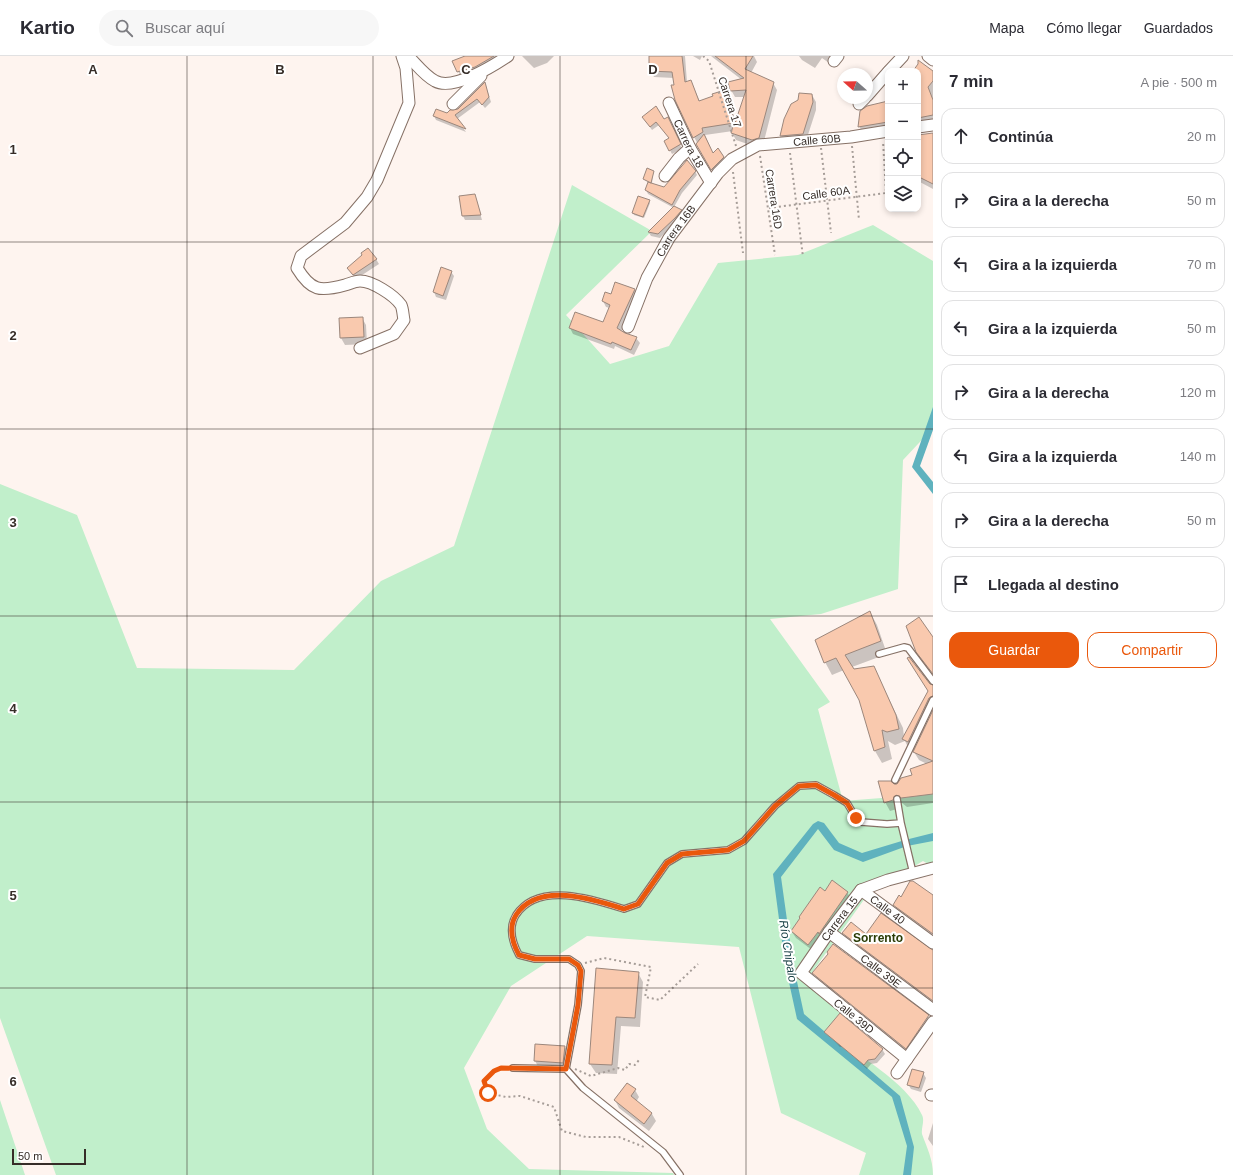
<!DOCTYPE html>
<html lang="es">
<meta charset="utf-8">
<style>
:root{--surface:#fff;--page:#f7f7f7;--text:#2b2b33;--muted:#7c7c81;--line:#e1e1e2;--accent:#ea580c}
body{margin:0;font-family:Arial,sans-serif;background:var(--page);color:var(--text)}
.controls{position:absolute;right:12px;top:12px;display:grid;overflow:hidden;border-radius:8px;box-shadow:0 2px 6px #0003}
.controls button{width:36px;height:36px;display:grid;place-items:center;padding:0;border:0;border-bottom:1px solid var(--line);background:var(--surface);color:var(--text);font:20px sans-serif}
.compass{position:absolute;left:837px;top:12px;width:36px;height:36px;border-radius:50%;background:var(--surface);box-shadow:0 2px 6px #0003;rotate:290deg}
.scale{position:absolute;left:12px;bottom:10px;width:74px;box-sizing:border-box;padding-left:4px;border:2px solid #362d28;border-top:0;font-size:11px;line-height:14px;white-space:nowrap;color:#362d28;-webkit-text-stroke:3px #fff;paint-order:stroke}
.stop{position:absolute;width:12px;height:12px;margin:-9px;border:3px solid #ea580c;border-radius:50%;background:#fff}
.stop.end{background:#ea580c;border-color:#fff;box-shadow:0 1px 4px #0008}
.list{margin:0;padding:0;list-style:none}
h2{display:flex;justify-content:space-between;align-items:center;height:52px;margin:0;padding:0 16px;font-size:17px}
h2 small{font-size:13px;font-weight:400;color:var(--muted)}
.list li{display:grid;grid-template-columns:26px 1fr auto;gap:12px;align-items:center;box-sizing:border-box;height:56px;margin:0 8px 8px;padding:0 8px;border:1px solid var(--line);border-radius:12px}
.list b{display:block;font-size:15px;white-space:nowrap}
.list em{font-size:13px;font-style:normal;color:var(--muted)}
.actions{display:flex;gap:8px;padding:12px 16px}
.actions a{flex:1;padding:9px 0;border:1px solid var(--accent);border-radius:12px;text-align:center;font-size:14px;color:var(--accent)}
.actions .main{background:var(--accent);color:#fff}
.icon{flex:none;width:22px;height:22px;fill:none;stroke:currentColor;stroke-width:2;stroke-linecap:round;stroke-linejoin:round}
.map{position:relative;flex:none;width:933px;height:1119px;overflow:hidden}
header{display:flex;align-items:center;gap:24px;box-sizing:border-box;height:56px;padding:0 20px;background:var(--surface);border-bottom:1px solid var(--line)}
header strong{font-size:19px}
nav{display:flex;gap:22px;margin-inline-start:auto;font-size:14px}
.search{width:280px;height:36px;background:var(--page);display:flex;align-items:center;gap:10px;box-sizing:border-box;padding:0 14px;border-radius:22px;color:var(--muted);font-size:15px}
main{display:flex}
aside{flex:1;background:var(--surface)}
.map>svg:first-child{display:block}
.green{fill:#c1efcb}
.water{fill:#5fb2be}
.shadow{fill:#0003}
.building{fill:#f9c9ae;stroke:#9c877c}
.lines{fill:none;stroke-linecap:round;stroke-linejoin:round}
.service-casing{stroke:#867166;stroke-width:8}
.minor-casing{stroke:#867166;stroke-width:13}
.path{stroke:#a69d98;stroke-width:2;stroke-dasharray:2 3;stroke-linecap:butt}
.service{stroke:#fff;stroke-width:5.5}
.minor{stroke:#fff;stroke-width:11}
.route{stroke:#ea580c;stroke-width:5}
.grid{fill:none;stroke:#362d28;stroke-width:1;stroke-opacity:0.55}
.labels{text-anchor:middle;stroke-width:4;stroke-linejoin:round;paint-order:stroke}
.street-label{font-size:11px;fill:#362d28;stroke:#fff}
.neighbourhood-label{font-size:12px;font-weight:bold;fill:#2a3c06;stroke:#fff}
.water-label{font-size:12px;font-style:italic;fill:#1c4348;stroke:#fff}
.grid-label{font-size:13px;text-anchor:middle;font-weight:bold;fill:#362d28;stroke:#fff;stroke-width:4;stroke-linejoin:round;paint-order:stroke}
</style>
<header>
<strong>Kartio</strong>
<div class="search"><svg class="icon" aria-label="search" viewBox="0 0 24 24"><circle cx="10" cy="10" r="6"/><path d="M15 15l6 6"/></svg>Buscar aquí</div>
<nav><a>Mapa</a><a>Cómo llegar</a><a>Guardados</a></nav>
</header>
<main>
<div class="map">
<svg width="933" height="1119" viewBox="0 0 933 1119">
<rect width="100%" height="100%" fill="#fef4ef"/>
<!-- green -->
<path class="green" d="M572 129 652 175 566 259 610 308 669 290 718 207 798 199 873 169 933 205V372L903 404 898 533 821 558 770 563 830 646 818 653 843 745 933 738V811L923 805 868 838 811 918 841 956 825 976C855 997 907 1026 922 1059 925 1065 921 1072 922 1078 927 1092 933 1103 933 1119H859L866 1097 781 1057 739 891 587 880 511 930 464 1012 487 1073 529 1113 673 1117 674 1119H56L0 962V428L77 459 137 612 294 614 381 525 454 490Z
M0 1044 25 1119H0Z"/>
<!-- water -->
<path class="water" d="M933 351V374L920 410 933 426V438L912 411Z
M818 765 824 767 839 787 862 797 905 784 933 777V785L907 790 863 806 834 794 818 773 781 821 793 907 804 958 900 1040 914 1091 911 1119H903L907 1090 892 1041 797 963 785 908 773 818 813 768Z"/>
<!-- shadow -->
<path class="shadow" d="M468 0H508L461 21 458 15Z
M522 0H554L547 7 534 12Z
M650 0H685L687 26 691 25 700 46 724 35 729 42 736 67 745 41H735L731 34 742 24 711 0H754L757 6 751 17 773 27 777 34 763 89 756 91 736 84 732 77 733 75 705 79 713 98 723 101 726 106 714 117 694 81 675 29 674 22 654 21 650 14Z
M693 0H702L700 4Z
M799 0H844L837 2 832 9 822 2 815 12 802 4Z
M920 7 933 16V68L918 71V15H914Z
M485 27 491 46 485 52 480 46 457 63 466 76 436 64 434 60 458 54Z
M812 39 816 46V54L806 85 786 87 781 80 785 63Z
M888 46V75L864 79 859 70Z
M643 61 670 66 682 93 672 98 665 85 670 83 659 69 652 74Z
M933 78V133L918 125V80Z
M886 84H888V131Z
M695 115 697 119 682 137 674 151 681 154 683 158 660 182 651 180 649 177 674 152 648 138 646 134 649 127 644 123 653 116 652 128 664 132Z
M475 140 482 164H465L463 160Z
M649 145 650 147 644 162 634 159 633 157Z
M363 200 376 203 379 208 356 223 351 217Z
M451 216 454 220 446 244 436 241 434 236Z
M635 234 638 239 621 276 636 282 640 287 634 299 615 290 614 293 573 278 570 272 604 268 610 252 606 251 603 245 611 240Z
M362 262 366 269 367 288 345 289 341 282 340 263Z
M870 556 877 569 887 598 852 611 853 614 874 612 903 672 904 681 929 635V629L933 630V651L913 693 908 691 905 685 895 689 888 685 892 703 882 707 875 695 860 644 844 614 832 619 825 606Z
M933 656V747L907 751 902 747 898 750 897 753 890 755 885 746 893 729H898L914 719 927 708 919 704 914 696Z
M825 836H847L851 843 812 894 796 882 792 876Z
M933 839V881L897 854 894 849 901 842Z
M843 877 866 879 933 897V947L846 882Z
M638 917 643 926 640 971 621 970 617 1018 596 1017 590 1008Z
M813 917 928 960 930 965 908 997 816 921Z
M826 976 882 993 885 998 877 1007 871 1008 867 1013 842 990 840 991Z
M536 989 565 991 569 998 566 1014 539 1012 535 1005Z
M923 1017 926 1022 921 1036 911 1033 908 1028Z
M635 1034 639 1041 636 1046 652 1058 656 1065 649 1075 619 1052 615 1044Z
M933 1067V1090L928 1083Z"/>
<!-- building -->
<path class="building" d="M465 0H494L475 11 457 16 452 5Z
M649 0H682L685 26 691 24 699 45 713 40 712 38 725 34 735 67 746 34 730 35 728 26 744 22 715 0H753L745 13 774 26 759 82 752 84 731 77 734 67 702 72 703 76 693 82 675 44 671 29H674L672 16 649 15Z
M918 4 933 15V25L928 31 933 44V59L918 62V15H913L918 8Z
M485 26 489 41 482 49 477 43 455 59 466 73 433 60 436 53 447 57 450 54 458 53Z
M799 37 812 38 813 46 803 78 780 80 784 63 791 48 798 44Z
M888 45V66L858 71 860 55 867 50Z
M656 50 664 63 668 61 681 88 669 95 664 85 669 82 656 66 650 71 642 61Z
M933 77V128L919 121 918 114V79Z
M704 78 713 97 718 92 724 101 711 114 696 88Z
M687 104 696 115 680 134 672 149 645 134 648 126 664 131Z
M647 112 654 115 651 127 643 123Z
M475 138 481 159 462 160 459 140Z
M638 140 650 144 643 161 632 157Z
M674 150 682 154 675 162 658 178 648 176Z
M368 192 377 203 353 219 347 212 362 199 361 197Z
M441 211 452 215 443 240 433 236Z
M615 226 635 233 617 272 625 277 637 281 631 294 612 286 611 288 569 272 575 256 603 266 610 249 602 245 605 236 611 238Z
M363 261 364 281 340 282 339 262Z
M870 555 881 585 845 599 854 613 874 610 896 659 899 673 887 676 882 674 885 691 874 695 859 644 836 602 824 607 815 584Z
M919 561 933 581V618L916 596 906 570Z
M909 601 930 628 933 629V640L929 642 908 686 902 683 928 635 907 602Z
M933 654V738L901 742 896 739 893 744 884 747 878 725H891L894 728H897L901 722 912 719 910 713 933 705 913 696Z
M832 824 848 836 821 875 819 878 818 876 808 889 791 875 800 862 799 861 820 831 825 835Z
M910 825H913L933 839V878L893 849 899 839 901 841Z
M881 857 933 894V945L842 877 851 866 866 878Z
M833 888 929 959 906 993 812 917 828 898 827 896Z
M596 912 639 916 635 962 616 961 612 1009 589 1008Z
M840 957 883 993 875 1003 868 1004 864 1009 824 976Z
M535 988 565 990 563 1007 534 1005Z
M912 1013 924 1016 919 1032 907 1029Z
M627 1027 636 1033 631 1040 652 1057 644 1068 614 1044Z"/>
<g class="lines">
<!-- service casing -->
<g class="service-casing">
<path id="service" d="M879 598 904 591 908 592 933 625
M895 724 933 644
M901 767 913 817
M513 1012 566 1013 578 949 581 915 578 909 569 903H535L519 899C512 886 508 872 516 859 538 825 593 843 624 853L638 848 667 807 682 798 728 794 744 785 775 750 799 730 816 729 834 739 847 747 856 762 861 766 887 768 901 767 897 743
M566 1013 583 1032 663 1096 680 1119"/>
</g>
<!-- minor casing -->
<g class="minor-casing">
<g id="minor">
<path d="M408 0C416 8 425 20 435 25 453 35 493 10 508 0"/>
<path d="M928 0 933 4"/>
<path d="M834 5 838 0"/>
<path d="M889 15 903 0"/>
<path d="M867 40 888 16"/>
<path id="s1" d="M669 47 690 92 711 127"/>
<path d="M453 48 481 20"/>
<path d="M859 48 865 42"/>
<path d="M918 71 933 69"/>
<path d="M665 120 679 102 690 92"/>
<path id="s2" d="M628 271 647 222 669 182 718 117 732 103 758 89 851 81 888 75"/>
<path d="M360 292 394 278 404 264C403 260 403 253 401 249 394 239 372 225 360 225 355 225 349 228 345 229 320 236 311 235 297 212L301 200 345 167 367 141 377 124 409 47 406 12 402 0"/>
<path id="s3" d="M861 834 933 887"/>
<path id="s4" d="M829 876 933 954"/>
<path id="s5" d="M907 1003 801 917 829 876 861 834 888 824 933 812"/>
<path d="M897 1017 933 966"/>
<path d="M931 1039H933"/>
</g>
</g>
<!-- path -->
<path class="path" d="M703 0 709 5 736 90
M852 90 859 164
M821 92 831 177
M790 97 803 201
M760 100 775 199
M733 116 743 197
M769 152 886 137 883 85
M585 907 604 902 651 911 645 941 660 944 698 908
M506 1012 494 1015 484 1025 488 1037 506 1041 520 1040 554 1051 562 1075 586 1081H619L644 1091
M575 1013 591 1020 618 1012 625 1014 629 1008 635 1009 639 1004"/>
<!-- service -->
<use href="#service" class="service"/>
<!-- minor -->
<use href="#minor" class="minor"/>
</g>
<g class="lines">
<!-- route -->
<path class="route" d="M488 1037 484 1025 494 1015 501 1012 566 1013 578 949 581 915 578 909 569 903H535L519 899C512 886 508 872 516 859 538 825 593 843 624 853L638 848 667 807 682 798 728 794 744 785 775 750 799 730 816 729 834 739 847 747 856 762"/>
</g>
<!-- grid -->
<path class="grid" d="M187 0V1119M373 0V1119M560 0V1119M746 0V1119M0 186H933M0 373H933M0 560H933M0 746H933M0 932H933"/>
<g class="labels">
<!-- street labels -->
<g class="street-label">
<text transform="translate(730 46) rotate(72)" y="4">Carrera 17</text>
<text dy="4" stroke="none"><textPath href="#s2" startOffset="288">Calle 60B</textPath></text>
<text dy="4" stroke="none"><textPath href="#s1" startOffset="45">Carrera 18</textPath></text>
<text transform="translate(826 137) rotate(-8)" y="4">Calle 60A</text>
<text transform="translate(774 143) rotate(81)" y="4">Carrera 16D</text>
<text dy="4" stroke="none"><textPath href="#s2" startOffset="108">Carrera 16B</textPath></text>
<text dy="4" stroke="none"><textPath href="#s3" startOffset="33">Calle 40</textPath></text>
<text dy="4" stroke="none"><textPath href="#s5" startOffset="203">Carrera 15</textPath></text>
<text dy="4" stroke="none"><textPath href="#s4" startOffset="65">Calle 39E</textPath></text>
<text transform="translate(854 960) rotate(39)" y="4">Calle 39D</text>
</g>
<!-- neighbourhood labels -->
<g class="neighbourhood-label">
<text x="878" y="886">Sorrento</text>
</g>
<!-- water labels -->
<g class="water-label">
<text transform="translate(788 895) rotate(81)" y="4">Río Chipalo</text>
</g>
</g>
<g class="grid-label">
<text x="93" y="18">A</text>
<text x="280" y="18">B</text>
<text x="466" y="18">C</text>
<text x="653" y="18">D</text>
<text x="13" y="98">1</text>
<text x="13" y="284">2</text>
<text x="13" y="471">3</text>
<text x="13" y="657">4</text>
<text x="13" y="844">5</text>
<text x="13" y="1030">6</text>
</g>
</svg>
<div class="controls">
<button>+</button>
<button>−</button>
<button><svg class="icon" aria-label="locate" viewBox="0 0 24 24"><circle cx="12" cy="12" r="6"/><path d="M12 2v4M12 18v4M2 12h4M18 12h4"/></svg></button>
<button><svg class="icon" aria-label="layers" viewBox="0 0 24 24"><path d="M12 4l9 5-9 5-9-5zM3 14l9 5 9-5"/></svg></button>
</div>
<svg class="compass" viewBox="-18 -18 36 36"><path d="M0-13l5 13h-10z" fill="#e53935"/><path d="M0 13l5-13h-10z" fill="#7c7c81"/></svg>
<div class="scale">50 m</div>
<div class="stop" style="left:488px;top:1037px"></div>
<div class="stop end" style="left:856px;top:762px"></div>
</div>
<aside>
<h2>7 min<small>A pie · 500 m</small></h2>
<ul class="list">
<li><svg class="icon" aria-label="ahead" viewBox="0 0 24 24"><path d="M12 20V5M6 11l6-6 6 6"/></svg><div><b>Continúa</b></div><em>20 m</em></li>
<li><svg class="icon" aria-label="right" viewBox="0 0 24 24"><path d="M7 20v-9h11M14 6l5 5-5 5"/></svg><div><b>Gira a la derecha</b></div><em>50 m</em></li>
<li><svg class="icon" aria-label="left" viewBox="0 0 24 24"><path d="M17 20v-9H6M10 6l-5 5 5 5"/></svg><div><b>Gira a la izquierda</b></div><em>70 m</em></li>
<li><svg class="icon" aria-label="left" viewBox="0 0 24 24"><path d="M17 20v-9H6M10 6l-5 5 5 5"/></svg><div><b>Gira a la izquierda</b></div><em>50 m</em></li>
<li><svg class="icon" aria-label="right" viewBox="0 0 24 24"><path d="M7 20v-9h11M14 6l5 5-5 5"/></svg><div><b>Gira a la derecha</b></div><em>120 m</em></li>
<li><svg class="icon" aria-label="left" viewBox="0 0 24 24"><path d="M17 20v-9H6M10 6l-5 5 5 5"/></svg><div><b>Gira a la izquierda</b></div><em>140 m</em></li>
<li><svg class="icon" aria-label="right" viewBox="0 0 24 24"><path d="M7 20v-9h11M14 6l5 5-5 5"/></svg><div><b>Gira a la derecha</b></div><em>50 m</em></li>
<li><svg class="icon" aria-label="arrive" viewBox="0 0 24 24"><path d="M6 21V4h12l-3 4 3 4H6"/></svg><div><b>Llegada al destino</b></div></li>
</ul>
<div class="actions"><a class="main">Guardar</a><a>Compartir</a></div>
</aside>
</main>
